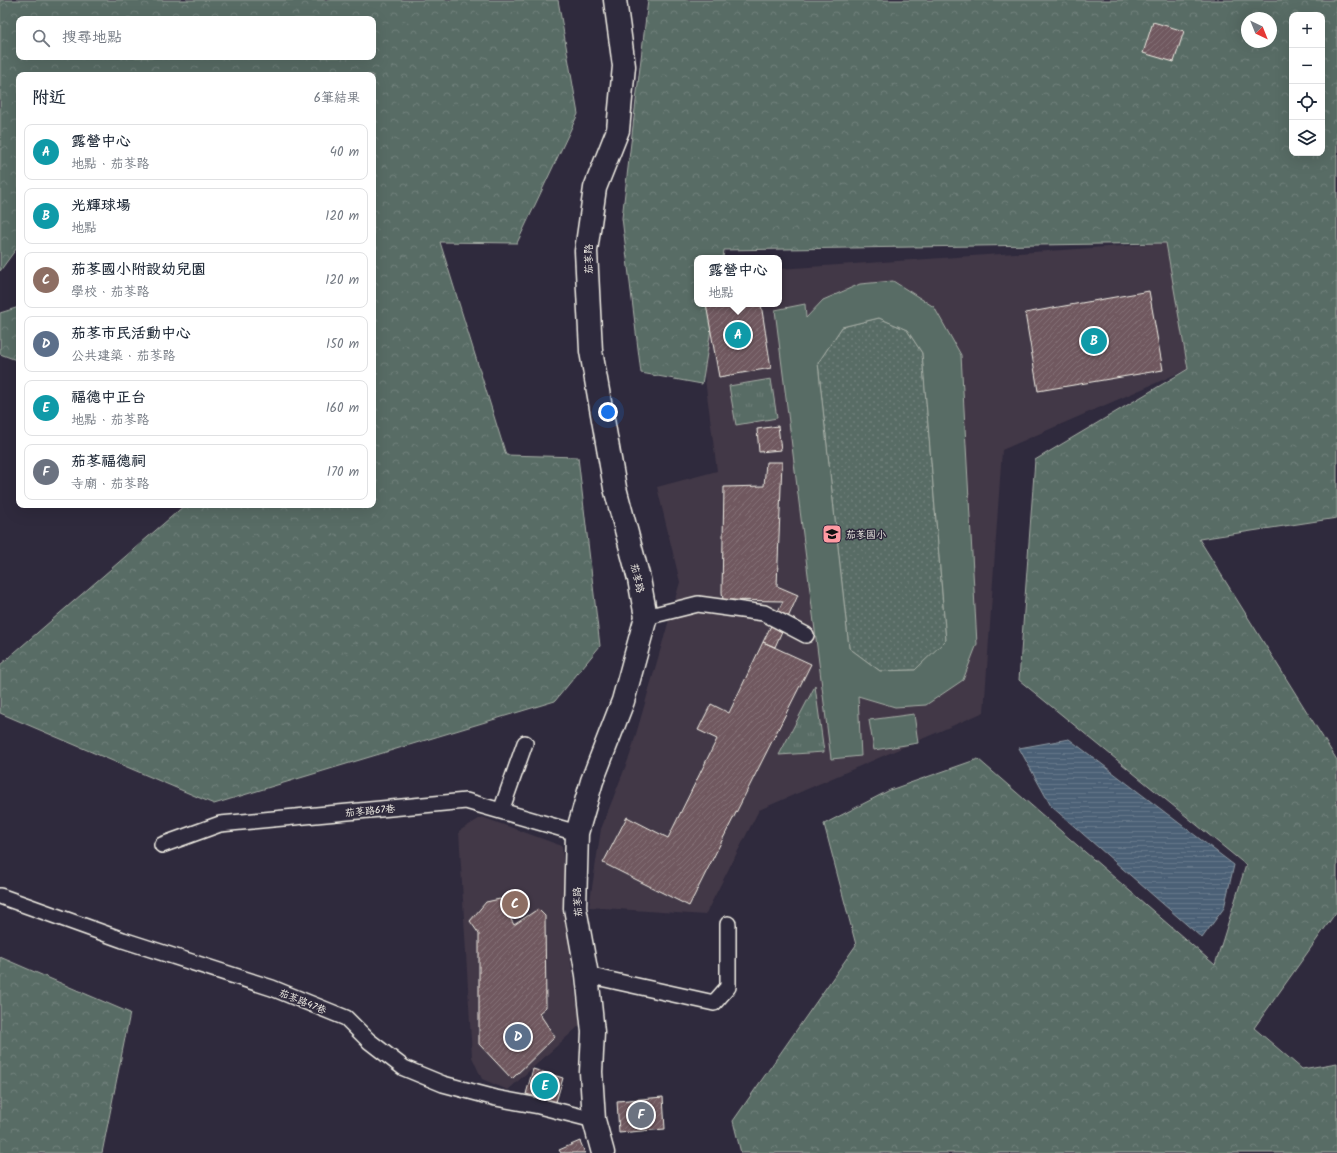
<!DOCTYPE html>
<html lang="zh-TW">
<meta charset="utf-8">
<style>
:root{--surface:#fff;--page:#f2f2f3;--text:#1f2937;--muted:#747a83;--line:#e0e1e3;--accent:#db2777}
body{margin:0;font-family:Kalam,"LXGW WenKai TC",sans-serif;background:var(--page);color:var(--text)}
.controls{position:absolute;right:12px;top:12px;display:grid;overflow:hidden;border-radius:8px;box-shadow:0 4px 16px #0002}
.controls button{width:36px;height:36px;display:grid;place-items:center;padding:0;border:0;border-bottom:1px solid var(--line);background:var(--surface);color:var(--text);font:20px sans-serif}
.compass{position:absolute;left:1241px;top:12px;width:36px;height:36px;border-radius:50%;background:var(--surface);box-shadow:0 4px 16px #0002;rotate:137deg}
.you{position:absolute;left:608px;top:412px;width:14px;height:14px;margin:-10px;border:3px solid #fff;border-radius:50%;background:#1a73e8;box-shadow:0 0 0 6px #1a73e833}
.badge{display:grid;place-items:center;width:26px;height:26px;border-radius:50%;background:var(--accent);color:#fff;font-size:13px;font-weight:700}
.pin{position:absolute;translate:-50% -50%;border:2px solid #fff;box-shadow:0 1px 4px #0006}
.popup{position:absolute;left:694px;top:255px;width:88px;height:52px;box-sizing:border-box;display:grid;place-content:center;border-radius:8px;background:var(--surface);filter:drop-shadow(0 1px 3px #0005);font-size:13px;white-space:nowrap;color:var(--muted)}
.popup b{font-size:15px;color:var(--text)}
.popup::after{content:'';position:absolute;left:50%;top:100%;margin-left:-8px;border:8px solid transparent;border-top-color:var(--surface)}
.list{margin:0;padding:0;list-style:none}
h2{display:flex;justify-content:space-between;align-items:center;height:52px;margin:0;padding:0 16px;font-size:17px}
h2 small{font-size:13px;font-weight:400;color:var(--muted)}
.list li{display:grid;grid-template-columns:26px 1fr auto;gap:12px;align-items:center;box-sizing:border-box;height:56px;margin:0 8px 8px;padding:0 8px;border:1px solid var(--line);border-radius:8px}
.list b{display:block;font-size:15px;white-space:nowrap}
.list p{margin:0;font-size:13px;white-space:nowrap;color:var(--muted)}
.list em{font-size:13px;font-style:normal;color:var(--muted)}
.icon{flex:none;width:22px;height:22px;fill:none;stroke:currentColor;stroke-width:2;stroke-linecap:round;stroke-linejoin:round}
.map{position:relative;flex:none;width:1337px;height:1153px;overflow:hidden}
.search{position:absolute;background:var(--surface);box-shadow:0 4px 16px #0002;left:16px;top:16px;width:360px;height:44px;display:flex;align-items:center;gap:10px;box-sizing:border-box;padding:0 14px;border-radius:8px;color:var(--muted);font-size:15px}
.panel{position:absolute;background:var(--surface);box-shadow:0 4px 16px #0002;left:16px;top:72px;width:360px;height:436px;border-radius:8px}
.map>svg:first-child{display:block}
.built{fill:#423847}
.grass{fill:url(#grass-dots);stroke:#a6aea6}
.forest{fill:url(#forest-crowns);stroke:#a6aea6;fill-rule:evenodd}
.park{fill:url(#park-tufts);stroke:#a6aea6}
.pitch{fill:#596c65;stroke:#a6aea6;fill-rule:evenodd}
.water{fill:url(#water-rules);stroke:#8f9ba4}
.building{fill:url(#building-hatch);stroke:#f4f1e8}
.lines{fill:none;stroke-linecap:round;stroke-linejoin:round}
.lane-casing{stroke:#f4f1e8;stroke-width:18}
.street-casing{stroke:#f4f1e8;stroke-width:25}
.lane{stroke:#2f2a3d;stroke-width:15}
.street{stroke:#2f2a3d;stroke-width:22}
.labels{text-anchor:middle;stroke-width:3;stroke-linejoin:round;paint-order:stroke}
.street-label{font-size:10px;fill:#f4f1e8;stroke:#2f2a3d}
.poi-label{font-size:10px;fill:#f4f1e8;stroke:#2f2a3d;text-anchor:start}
</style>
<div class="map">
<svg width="1337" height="1153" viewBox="0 0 1337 1153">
<defs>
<pattern id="grass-dots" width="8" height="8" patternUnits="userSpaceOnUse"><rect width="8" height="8" fill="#596c65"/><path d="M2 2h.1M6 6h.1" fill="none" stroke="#71817b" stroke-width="1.8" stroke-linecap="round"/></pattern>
<pattern id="forest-crowns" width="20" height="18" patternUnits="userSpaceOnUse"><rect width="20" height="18" fill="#596c65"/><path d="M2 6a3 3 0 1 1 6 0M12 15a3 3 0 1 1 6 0" fill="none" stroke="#71817b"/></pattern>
<pattern id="park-tufts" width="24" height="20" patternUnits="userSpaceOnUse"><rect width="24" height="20" fill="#596c65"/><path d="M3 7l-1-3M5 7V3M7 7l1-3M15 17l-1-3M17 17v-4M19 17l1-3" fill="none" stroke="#71817b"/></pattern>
<pattern id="water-rules" width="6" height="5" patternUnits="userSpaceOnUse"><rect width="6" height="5" fill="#4b6176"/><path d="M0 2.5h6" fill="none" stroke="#66788a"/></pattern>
<pattern id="building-hatch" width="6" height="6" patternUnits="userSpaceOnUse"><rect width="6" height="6" fill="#6f595f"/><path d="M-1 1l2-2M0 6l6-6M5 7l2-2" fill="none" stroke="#847176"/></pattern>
</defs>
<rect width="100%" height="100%" fill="#2f2a3d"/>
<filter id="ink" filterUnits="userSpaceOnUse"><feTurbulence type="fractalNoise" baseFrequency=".025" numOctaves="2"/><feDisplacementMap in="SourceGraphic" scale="8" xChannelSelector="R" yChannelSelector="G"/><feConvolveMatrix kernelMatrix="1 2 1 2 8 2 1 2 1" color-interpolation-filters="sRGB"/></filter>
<g filter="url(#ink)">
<!-- built -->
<path class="built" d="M1166 243 1188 369 1002 450 984 712 759 810 705 915 589 907 601 829 630 755 680 582 657 487 717 471 692 280 697 304H779V269Z
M482 817 562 846 571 962 580 1025 508 1090 482 1079 472 1057 459 831Z"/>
<!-- grass -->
<path class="grass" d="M879 318 907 330 922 353 946 641 915 670 880 671 849 648 818 363 842 327Z"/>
<!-- forest -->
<path class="forest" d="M0 0H558L578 114 517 243 440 242 506 455 578 457 600 646 555 701 214 804 0 713V665L185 505H373V75H19V245L0 271ZM19 19H373V57H19Z
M648 0H1337V518L1199 539 1337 760V911L1254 1028 1302 1069 1337 1063V1153H741L733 1121 856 945 824 824 890 790 978 759 1215 965 1246 865 1019 680 1035 460 1188 369 1166 243 724 250 723 258H697V304H715L702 384 641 373 622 218ZM1292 15H1322V153H1292ZM1247 18H1271V42H1247Z
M19 307V361L0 354V313Z
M0 957 130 1013 102 1153H0Z"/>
<!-- park -->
<path class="park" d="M771 379 777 418 736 425 729 386Z
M815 686 824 752 779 755Z"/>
<!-- pitch -->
<path class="pitch" d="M893 281 934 307 961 355 977 644 963 680 926 705 895 707 858 696 861 756 831 759 775 310 805 304 806 318 823 300 860 284ZM879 318 907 330 922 353 946 640 915 670 880 671 849 648 818 363 842 327Z
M914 714 918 743 874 750 869 720Z"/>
<!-- water -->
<path class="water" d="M1069 739 1234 865 1224 908 1202 938 1051 806 1019 748Z"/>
<!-- building -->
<path class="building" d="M1153 22 1184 31 1174 62 1143 53Z
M1149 291 1163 370 1038 391 1025 313Z
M706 304H761L771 368 719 377Z
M778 426 781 450 759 452 757 429Z
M766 462H782L777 586 798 595 775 647 763 642 783 601 723 600 722 592 724 487 764 486Z
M763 642 811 664 689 906 603 863 627 817 668 838 717 739 698 730 711 704 729 713Z
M500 899 514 925 538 909 545 916 546 1007 539 1013 555 1037 512 1079 479 1044V934L470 921 486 902Z
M533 1069 563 1078 556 1102 526 1094Z
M663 1097 665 1129 619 1133 617 1101Z
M580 1141 585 1153H561L559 1150Z"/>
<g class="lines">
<!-- lane casing -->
<g class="lane-casing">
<path id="lane" d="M646 617 698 604 764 613 806 635
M501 811 525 743
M162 845 220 824 466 801 577 833
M0 896 123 940 272 988 346 1018 369 1041 404 1068 443 1084 496 1098 539 1106 594 1120
M587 975 714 1003 728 987V924"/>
</g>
<!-- street casing -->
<g class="street-casing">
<path id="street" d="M603 1153 594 1120 591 1072 593 1032 587 975 575 908 577 833 592 781 623 701 646 617 639 579 615 488 591 351 586 251 595 188 618 130 624 66 615 0"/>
</g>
<!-- lane -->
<use href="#lane" class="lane"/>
<!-- street -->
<use href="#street" class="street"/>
</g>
</g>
<!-- icons -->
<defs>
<g id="school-square" transform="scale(1)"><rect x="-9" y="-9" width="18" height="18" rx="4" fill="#ff9aa2" stroke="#2f2a3d"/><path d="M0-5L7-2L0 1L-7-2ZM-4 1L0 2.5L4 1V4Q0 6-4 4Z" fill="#111"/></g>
</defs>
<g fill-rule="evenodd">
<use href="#school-square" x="832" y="534"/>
</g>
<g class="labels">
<!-- street labels -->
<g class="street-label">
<text transform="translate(588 259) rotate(-90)" y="4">茄苳路</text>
<text transform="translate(638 578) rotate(77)" y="4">茄苳路</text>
<text transform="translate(370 810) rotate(-5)" y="4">茄苳路67巷</text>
<text transform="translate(577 902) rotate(-93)" y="4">茄苳路</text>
<text transform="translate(303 1001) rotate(22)" y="4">茄苳路47巷</text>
</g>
<!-- poi labels -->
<g class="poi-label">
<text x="846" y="538">茄苳國小</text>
</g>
</g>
</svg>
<div class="controls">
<button>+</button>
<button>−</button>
<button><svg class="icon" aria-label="locate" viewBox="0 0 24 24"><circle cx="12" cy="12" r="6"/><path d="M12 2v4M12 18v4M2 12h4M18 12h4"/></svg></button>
<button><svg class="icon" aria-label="layers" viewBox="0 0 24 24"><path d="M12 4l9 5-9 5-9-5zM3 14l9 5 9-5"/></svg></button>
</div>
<svg class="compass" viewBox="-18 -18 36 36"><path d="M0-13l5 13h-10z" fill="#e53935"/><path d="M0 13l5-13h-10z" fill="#747a83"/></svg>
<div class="you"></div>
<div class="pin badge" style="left:738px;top:335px;background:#0f9aa8">A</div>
<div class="popup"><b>露營中心</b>地點</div>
<div class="pin badge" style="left:1094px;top:341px;background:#0f9aa8">B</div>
<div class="pin badge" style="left:515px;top:904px;background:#8d6e63">C</div>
<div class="pin badge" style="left:518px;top:1037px;background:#5c6f8a">D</div>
<div class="pin badge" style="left:545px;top:1086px;background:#0f9aa8">E</div>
<div class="pin badge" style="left:641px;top:1115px;background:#6b7280">F</div>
<div class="search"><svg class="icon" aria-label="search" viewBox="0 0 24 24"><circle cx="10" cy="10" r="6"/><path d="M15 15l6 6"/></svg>搜尋地點</div>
<section class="panel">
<h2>附近<small>6筆結果</small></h2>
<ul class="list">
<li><span class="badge" style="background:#0f9aa8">A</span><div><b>露營中心</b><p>地點 · 茄苳路</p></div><em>40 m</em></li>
<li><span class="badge" style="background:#0f9aa8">B</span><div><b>光輝球場</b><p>地點</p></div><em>120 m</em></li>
<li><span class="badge" style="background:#8d6e63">C</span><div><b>茄苳國小附設幼兒園</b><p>學校 · 茄苳路</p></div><em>120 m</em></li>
<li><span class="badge" style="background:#5c6f8a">D</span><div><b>茄苳市民活動中心</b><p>公共建築 · 茄苳路</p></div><em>150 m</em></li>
<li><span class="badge" style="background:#0f9aa8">E</span><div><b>福德中正台</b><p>地點 · 茄苳路</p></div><em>160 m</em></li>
<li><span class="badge" style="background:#6b7280">F</span><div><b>茄苳福德祠</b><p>寺廟 · 茄苳路</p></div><em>170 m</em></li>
</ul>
</section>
</div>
